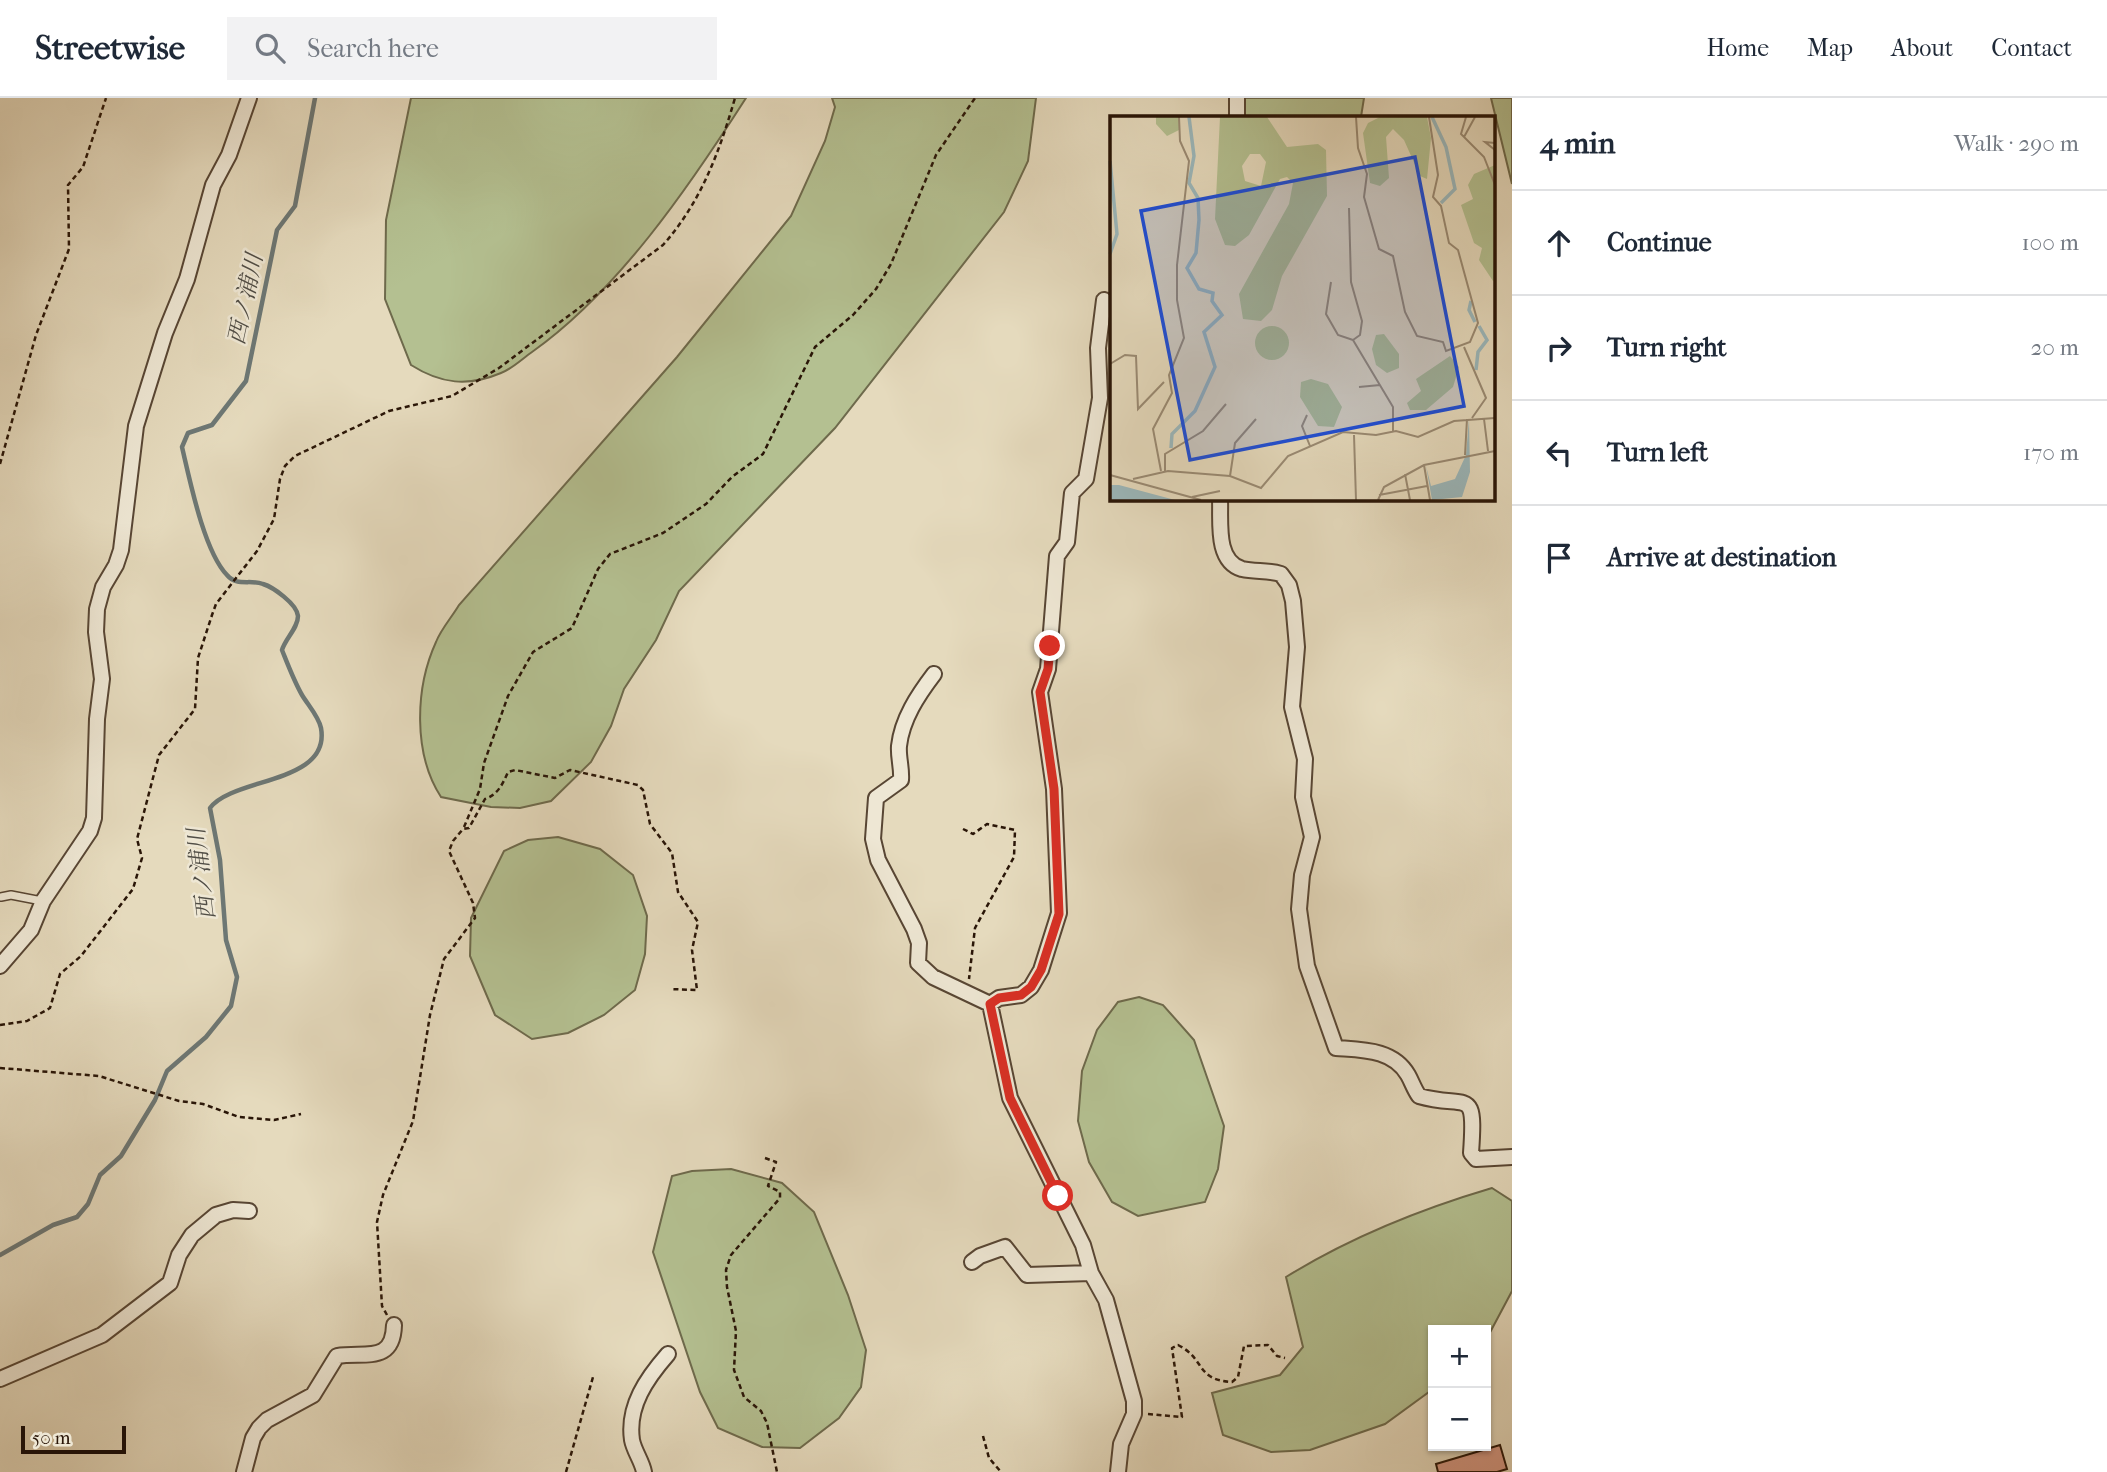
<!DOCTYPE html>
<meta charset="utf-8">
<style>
:root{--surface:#fff;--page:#f2f2f3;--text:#1f2937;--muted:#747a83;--line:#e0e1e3}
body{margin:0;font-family:"IM FELL French Canon","Noto Serif JP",serif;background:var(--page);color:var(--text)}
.controls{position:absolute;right:21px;bottom:21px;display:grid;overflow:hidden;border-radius:0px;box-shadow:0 2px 5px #0004}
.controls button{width:63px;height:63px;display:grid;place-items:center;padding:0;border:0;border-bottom:2px solid var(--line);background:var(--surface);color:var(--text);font:35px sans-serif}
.scale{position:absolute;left:21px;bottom:18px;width:105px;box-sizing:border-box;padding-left:7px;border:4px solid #291507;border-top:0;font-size:19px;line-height:24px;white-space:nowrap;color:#291507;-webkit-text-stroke:5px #eee7d4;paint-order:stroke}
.stop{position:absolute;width:21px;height:21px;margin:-16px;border:5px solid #d93025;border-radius:50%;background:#fff}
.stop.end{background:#d93025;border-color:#fff;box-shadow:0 2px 7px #0008}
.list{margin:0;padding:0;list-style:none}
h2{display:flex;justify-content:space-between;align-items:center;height:91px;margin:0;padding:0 28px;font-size:30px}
h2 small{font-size:23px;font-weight:400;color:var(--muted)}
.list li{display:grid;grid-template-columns:46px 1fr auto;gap:21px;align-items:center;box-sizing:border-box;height:105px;padding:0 28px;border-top:2px solid var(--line)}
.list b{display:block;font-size:26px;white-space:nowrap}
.list em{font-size:23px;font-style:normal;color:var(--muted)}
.icon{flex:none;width:38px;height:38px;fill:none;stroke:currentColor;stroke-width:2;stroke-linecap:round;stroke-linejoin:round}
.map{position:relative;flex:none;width:1512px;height:1374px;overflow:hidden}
header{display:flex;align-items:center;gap:42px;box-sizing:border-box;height:98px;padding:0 35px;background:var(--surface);border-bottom:2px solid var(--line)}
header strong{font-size:33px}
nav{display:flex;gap:38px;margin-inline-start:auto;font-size:24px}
.search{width:490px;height:63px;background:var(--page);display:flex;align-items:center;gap:18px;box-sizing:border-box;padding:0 24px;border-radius:0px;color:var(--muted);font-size:26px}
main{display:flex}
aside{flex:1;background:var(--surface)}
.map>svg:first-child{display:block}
.green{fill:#b4c091;stroke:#6e6a4c;stroke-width:2}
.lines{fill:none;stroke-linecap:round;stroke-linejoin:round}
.stream{stroke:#6d7774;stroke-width:4.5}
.building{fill:#d59884;stroke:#291507;stroke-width:2}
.service-casing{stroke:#584634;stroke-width:10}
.minor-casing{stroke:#584634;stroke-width:18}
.path{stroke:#291507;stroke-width:2.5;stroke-dasharray:5 3.5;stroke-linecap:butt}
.service{stroke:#eee7d4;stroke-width:7}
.minor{stroke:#eee7d4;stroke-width:14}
.route{stroke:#d93025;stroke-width:9}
.labels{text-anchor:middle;stroke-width:5;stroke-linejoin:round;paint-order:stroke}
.water-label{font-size:23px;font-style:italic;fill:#514e46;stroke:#eee7d4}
.inset-river{fill:none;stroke:#9bb8bc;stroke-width:3.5}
.inset-road{fill:none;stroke:#9a8b74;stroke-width:2}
.view{fill:#1d4ed8;fill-opacity:0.15;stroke:#1d4ed8;stroke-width:3.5}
.inset-edge{fill:none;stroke:#291507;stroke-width:3.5}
</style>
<header>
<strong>Streetwise</strong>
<div class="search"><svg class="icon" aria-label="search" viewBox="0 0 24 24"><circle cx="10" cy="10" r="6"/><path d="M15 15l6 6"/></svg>Search here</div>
<nav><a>Home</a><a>Map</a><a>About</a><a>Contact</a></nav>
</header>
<main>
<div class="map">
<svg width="1512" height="1374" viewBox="0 0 1512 1374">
<rect width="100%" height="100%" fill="#e5dabd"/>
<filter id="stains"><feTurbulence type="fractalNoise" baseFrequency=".00286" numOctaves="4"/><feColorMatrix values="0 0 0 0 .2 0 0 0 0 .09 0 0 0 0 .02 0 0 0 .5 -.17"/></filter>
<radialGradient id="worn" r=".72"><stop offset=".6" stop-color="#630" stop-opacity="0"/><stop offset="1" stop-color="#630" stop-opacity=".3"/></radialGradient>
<!-- green -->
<path class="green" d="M411 0H746C689 89 618 193 532 254 522 261 512 271 501 275 468 289 441 286 411 267L385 201 386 122Z
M832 0H1036L1028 63 1004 114 835 330 679 493 656 542 624 591 611 628 591 664 551 703 520 710 491 709 441 699C413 656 415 590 436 544 441 531 452 519 459 507L677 259 791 118 825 43 835 9Z
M1237 0H1364L1361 19H1238Z
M1491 0H1512V86Z
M558 739 600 751 633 777 647 818 645 856 635 892 604 917 568 935 532 941 495 917 470 858 471 820 504 753 528 742Z
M1139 899 1163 907 1194 942 1224 1028 1218 1071 1205 1104 1138 1118 1112 1104 1089 1064 1078 1023 1082 973 1097 932 1118 904Z
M731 1071 782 1085 814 1114 848 1197 866 1252 861 1289 839 1320 800 1350 762 1349 718 1330 700 1294 653 1154 672 1078 692 1073Z
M1492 1090 1512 1103V1193L1486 1242V1232H1433V1291L1385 1326 1310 1352 1271 1354 1223 1337 1212 1295 1280 1277 1303 1249 1286 1179C1349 1140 1421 1111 1492 1090Z"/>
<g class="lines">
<!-- stream -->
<path class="stream" d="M0 1157 53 1127 77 1119 88 1106 100 1077 121 1058 155 1002 167 973 206 939 231 908 237 879 226 842 220 762 210 710C233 679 331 686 321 630 319 619 308 607 302 597 294 583 288 567 282 552 285 541 298 530 298 518 297 506 273 489 263 486 250 481 237 489 227 477 204 453 190 383 182 349L188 335 212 327 246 283 277 132 295 108 315 0"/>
</g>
<!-- building -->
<path class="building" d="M1500 1347 1507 1371 1497 1374H1438L1436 1366Z"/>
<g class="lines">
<!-- service casing -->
<g class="service-casing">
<path id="service" d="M1 799 11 797 42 803"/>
</g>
<!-- minor casing -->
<g class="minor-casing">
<path id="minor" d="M1237 0V19
M1104 202 1098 250 1100 300 1086 381 1072 395 1067 444 1057 458 1048 571 1040 594 1054 691 1059 815 1041 872 1031 889 1021 897 999 900 990 906 1010 1000 1083 1147 1091 1175 1106 1202 1134 1303V1316L1121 1346 1118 1374
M1220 401C1221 423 1215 463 1242 471 1255 474 1268 472 1281 476L1289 487 1293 503 1297 549 1292 609 1305 661 1303 699 1312 739 1302 777 1299 811 1307 868 1336 950C1362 952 1393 951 1408 977 1412 984 1414 991 1419 998 1468 1012 1476 986 1471 1055L1476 1061 1512 1059
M934 576C918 597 902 621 899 648 898 659 902 670 901 682L876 700 873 741 878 762 914 831 919 845 918 865 933 879 990 906
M0 868 31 832 43 803 90 733 94 720 97 621 102 581 96 534 97 511 103 489 116 467 121 452 136 328 165 235 187 181 213 87 229 57 249 0
M972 1164 980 1158 1005 1149 1027 1177 1091 1175
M0 1281 102 1237 170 1185 179 1157 192 1137 216 1117 233 1112 249 1113
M244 1374 253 1340 259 1330 267 1322 313 1297 337 1258C363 1253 393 1267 394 1227
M644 1374C642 1363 634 1353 632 1342 627 1308 647 1280 668 1256"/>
</g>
<!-- path -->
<path class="path" d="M0 366 36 237 69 151 68 87 83 69 106 0
M464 729 480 691 484 665 508 598 533 554 572 530 598 471 610 456 663 435 706 406 732 379 763 356 815 249 853 217 876 191 891 166 936 57 975 0
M963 731 973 736 987 726 1015 732 1014 759 975 830 969 881
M0 927 27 923 50 910 60 876 81 858 133 791 142 760 137 741 159 657 195 611 198 560 212 517 216 506 257 453 274 421 280 381 285 368 295 358 389 313 452 298 499 270 663 147C701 104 719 55 735 0
M0 970 99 978 179 1003 203 1006 239 1019 274 1022 301 1016
M765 1060 776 1064 768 1088 780 1094V1100L731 1157 726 1172 727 1189 736 1233 734 1272 744 1299 761 1313 767 1325 777 1374
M387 1217 382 1208 377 1124 383 1097 413 1023 430 917 444 861 475 820 473 805 449 753 453 743 463 731 469 730 485 701C498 697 503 685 508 674L515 672 555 680 570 672 638 687 643 692 650 726 672 755 678 794 698 824 692 852 697 892 670 891
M1148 1316 1182 1319 1172 1250 1178 1247C1206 1261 1195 1282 1232 1284L1238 1279 1244 1248 1268 1247 1277 1258 1285 1260
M983 1338 989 1360 1001 1374
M566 1374 593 1279"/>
<!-- service -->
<use href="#service" class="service"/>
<!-- minor -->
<use href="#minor" class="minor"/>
</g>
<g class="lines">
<!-- route -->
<path class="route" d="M1050 548 1048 571 1040 594 1054 691 1059 816 1041 872 1031 889 1021 897 999 900 990 906 1010 1000 1058 1098"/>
</g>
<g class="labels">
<!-- water labels -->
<g class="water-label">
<text transform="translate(245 201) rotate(-78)" y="8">西ノ浦川</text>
<text transform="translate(201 776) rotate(-97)" y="8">西ノ浦川</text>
</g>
</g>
<!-- overview -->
<g transform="translate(1110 18)">
<rect width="385" height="385" fill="#e5dabd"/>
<path d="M46 1H70L69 14 57 20 46 8ZM110 1H157L177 31 208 28 216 34 217 80 172 160 162 194 151 205 133 203 129 178 179 88 183 67 177 61 170 63 139 119 125 130 115 129 105 103ZM140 38H150L156 46 151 70 135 65 132 50ZM270 1H317L321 22 317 63 310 60 294 24 283 13 276 21 279 62 270 70 260 67 253 17 258 7ZM385 49V164L383 165 369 144 372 132 364 127 351 89 363 83 358 69 364 58ZM145 227a17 17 0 1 1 34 0a17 17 0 1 1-34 0ZM274 218 289 238V252L277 257 266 249 262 233 266 219ZM340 240 349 251 343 271 316 294H300L297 287 311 275 306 263ZM201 263 218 268 232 291 224 311 208 310 190 281 191 266Z" fill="#b4c091" fill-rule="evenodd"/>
<path d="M359 303 360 356 352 381 322 384 316 350 321 370 345 363 356 339ZM0 369H9L65 384H0Z" fill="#9bb8bc"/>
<path class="inset-river" d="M322 1 336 31 345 73 331 87M0 45 7 118 0 138M361 185 359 194 365 206M366 254 368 236 377 224 369 210M61 332 62 318 85 295 105 251 94 216 112 199 102 185 103 177 89 173 77 152 86 137 89 104 88 82 79 67 84 40 79 1"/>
<path class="inset-road" d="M246 1 248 32 257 58 254 81 269 133 283 140 295 196 307 220 333 226 336 235 360 226 368 207 348 134 339 127 331 90 323 81 328 59 319 1M356 1 351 18 374 41 385 69M354 21 365 1M385 27 375 26 385 34M239 92 241 166 252 205 250 219 243 224 283 291V315M221 166 216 198 228 219 243 224M354 231 376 282 362 302M0 248 15 239 26 240 28 293 54 266M249 271 270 269M197 299 192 310 200 330M374 303 378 335M244 319 246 384M355 339 357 303M314 349 320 384M51 355 43 313 62 277 59 259 74 222 67 184V149L79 45 70 25 69 1M55 355V338L93 315 116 288M295 358 300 384M0 359 91 384M120 360 125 327 146 303M23 363 58 355 120 360 151 372 178 340 233 316 266 319 286 315 308 321 344 305 385 302M269 379 317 370M82 381 110 375M268 384 274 371 314 349 385 335"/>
<path class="view" d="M305 41 354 290 80 344 31 95Z"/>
<rect width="385" height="385" class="inset-edge"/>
</g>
<rect width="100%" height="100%" filter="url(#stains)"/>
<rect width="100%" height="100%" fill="url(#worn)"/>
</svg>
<div class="controls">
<button>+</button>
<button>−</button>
</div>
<div class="scale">50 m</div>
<div class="stop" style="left:1058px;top:1098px"></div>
<div class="stop end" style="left:1050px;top:548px"></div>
</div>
<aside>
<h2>4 min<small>Walk · 290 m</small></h2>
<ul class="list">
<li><svg class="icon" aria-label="ahead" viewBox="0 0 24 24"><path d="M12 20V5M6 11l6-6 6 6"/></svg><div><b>Continue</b></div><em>100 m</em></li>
<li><svg class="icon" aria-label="right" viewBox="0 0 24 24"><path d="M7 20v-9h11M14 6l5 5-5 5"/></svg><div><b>Turn right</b></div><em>20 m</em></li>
<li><svg class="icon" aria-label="left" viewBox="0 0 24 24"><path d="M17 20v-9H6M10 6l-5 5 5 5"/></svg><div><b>Turn left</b></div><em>170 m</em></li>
<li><svg class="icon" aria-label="arrive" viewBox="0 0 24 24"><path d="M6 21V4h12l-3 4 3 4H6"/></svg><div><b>Arrive at destination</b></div></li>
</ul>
</aside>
</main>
